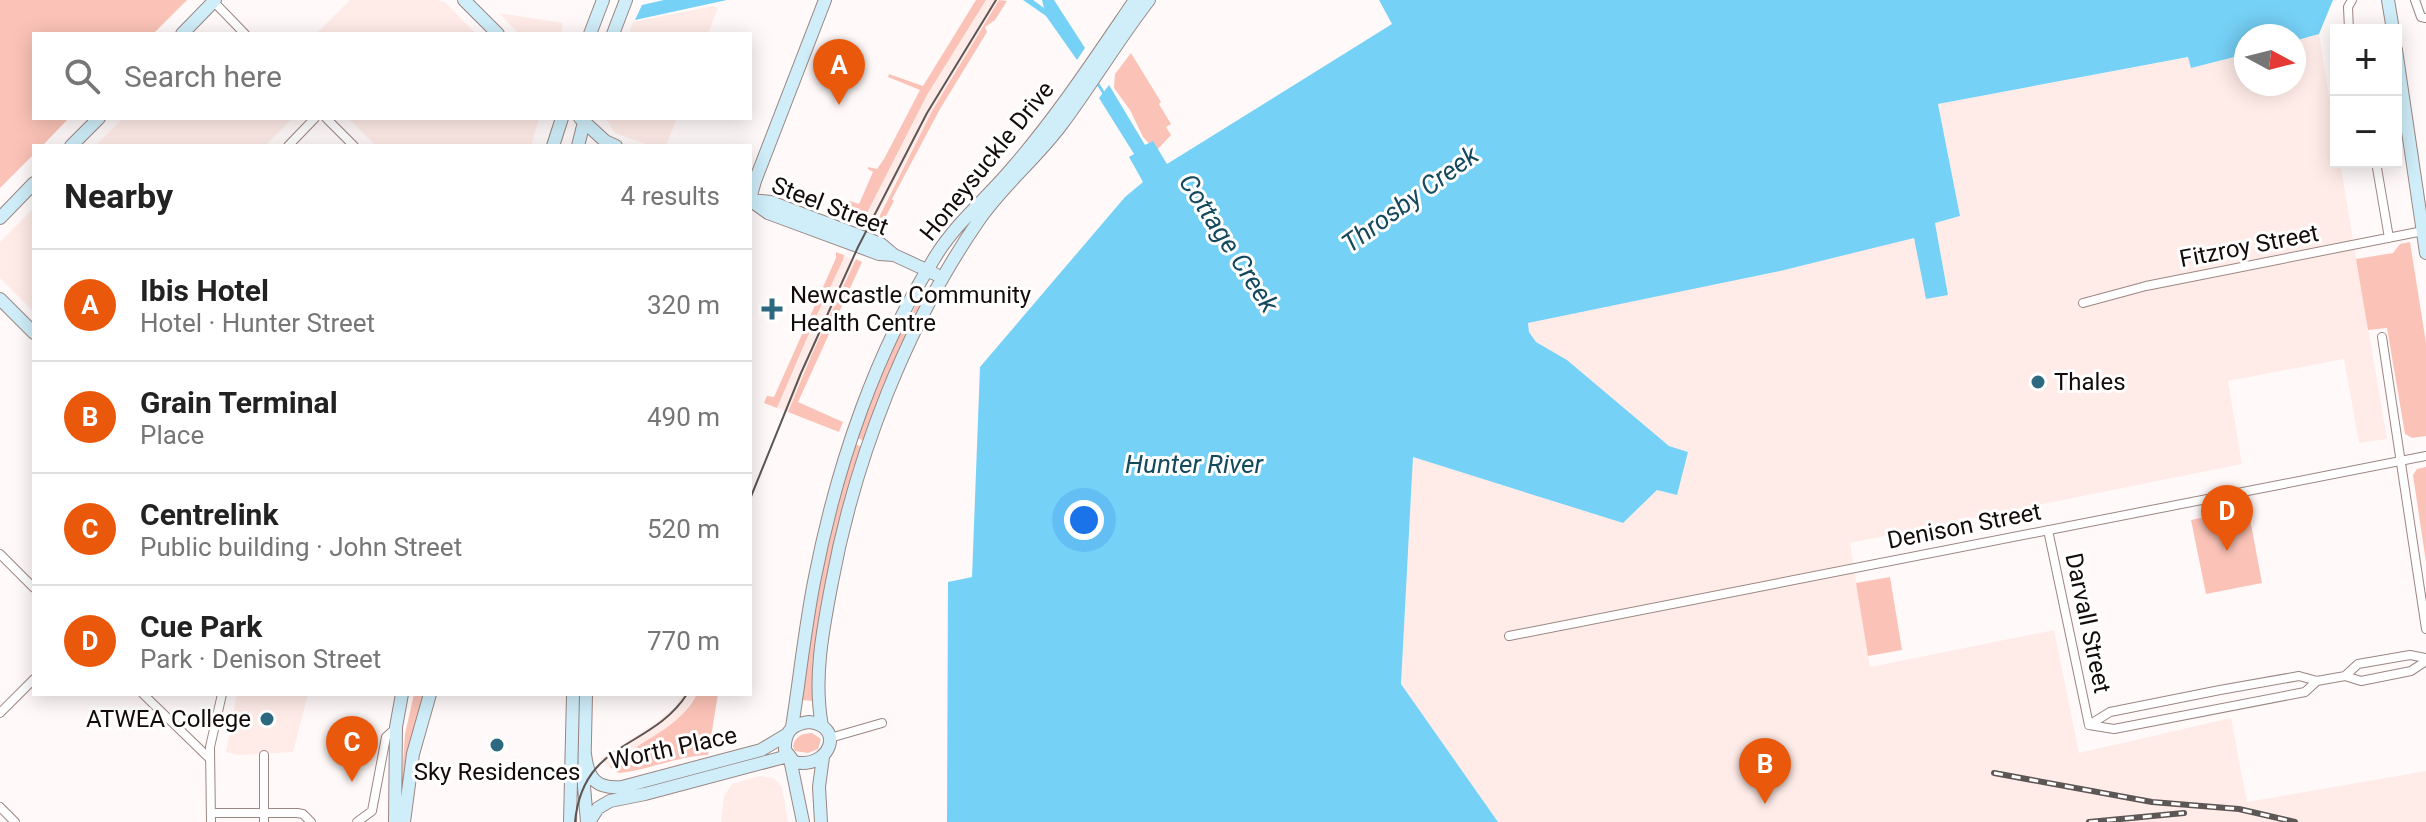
<!DOCTYPE html>
<meta charset="utf-8">
<style>
:root{--surface:#fff;--page:#f2f2f2;--text:#222;--muted:#767676;--line:#e0e0e0;--accent:#ea580c}
body{margin:0;font-family:Roboto,sans-serif;background:var(--page);color:var(--text)}
.controls{position:absolute;right:24px;top:24px;display:grid;overflow:hidden;border-radius:0px;box-shadow:0 4px 20px #0003}
.controls button{width:72px;height:72px;display:grid;place-items:center;padding:0;border:0;border-bottom:2px solid var(--line);background:var(--surface);color:var(--text);font:40px sans-serif}
.compass{position:absolute;left:2234px;top:24px;width:72px;height:72px;border-radius:50%;background:var(--surface);box-shadow:0 4px 20px #0003;rotate:97deg}
.you{position:absolute;left:1084px;top:520px;width:28px;height:28px;margin:-20px;border:6px solid #fff;border-radius:50%;background:#1a73e8;box-shadow:0 0 0 12px #1a73e833}
.badge{display:grid;place-items:center;width:52px;height:52px;border-radius:50%;background:var(--accent);color:#fff;font-size:26px;font-weight:700}
.pin{position:absolute;translate:-50% -66px;filter:drop-shadow(0 2px 4px #0008)}
.pin::after{content:'';position:absolute;top:42px;width:28px;height:24px;background:inherit;clip-path:polygon(0 0,100% 0,50% 100%)}
.list{margin:0;padding:0;list-style:none}
h2{display:flex;justify-content:space-between;align-items:center;height:104px;margin:0;padding:0 32px;font-size:34px}
h2 small{font-size:26px;font-weight:400;color:var(--muted)}
.list li{display:grid;grid-template-columns:52px 1fr auto;gap:24px;align-items:center;box-sizing:border-box;height:112px;padding:0 32px;border-top:2px solid var(--line)}
.list b{display:block;font-size:30px;white-space:nowrap}
.list p{margin:0;font-size:26px;white-space:nowrap;color:var(--muted)}
.list em{font-size:26px;font-style:normal;color:var(--muted)}
.icon{flex:none;width:44px;height:44px;fill:none;stroke:currentColor;stroke-width:2;stroke-linecap:round;stroke-linejoin:round}
.map{position:relative;flex:none;width:2426px;height:822px;overflow:hidden}
.search{position:absolute;background:var(--surface);box-shadow:0 4px 20px #0003;left:32px;top:32px;width:720px;height:88px;display:flex;align-items:center;gap:20px;box-sizing:border-box;padding:0 28px;border-radius:0px;color:var(--muted);font-size:30px}
.panel{position:absolute;background:var(--surface);box-shadow:0 4px 20px #0003;left:32px;top:144px;width:720px;height:552px;border-radius:0px}
.map>svg:first-child{display:block}
.built{fill:#ffece8}
.green{fill:#fbc3b7}
.water{fill:#76d1f7}
.lines{fill:none;stroke-linecap:round;stroke-linejoin:round}
.stream{stroke:#76d1f7;stroke-width:3}
.street-casing{stroke:#9b8682;stroke-width:10}
.secondary-casing{stroke:#9b8682;stroke-width:14}
.street{stroke:#fff;stroke-width:8}
.secondary{stroke:#cfeefa;stroke-width:12}
.tram{stroke:#5c5655;stroke-width:2}
.rail-casing{stroke:#5c5655;stroke-width:6}
.rail{stroke:#fff;stroke-width:3;stroke-dasharray:9;stroke-linecap:butt}
.poi-dot{fill:#2d6981;stroke:#fff;stroke-width:3}
.labels{text-anchor:middle;stroke-width:6;stroke-linejoin:round;paint-order:stroke}
.street-label{font-size:24px;fill:#130c0b;stroke:#fff}
.poi-label{font-size:24px;fill:#130c0b;stroke:#fff;text-anchor:start}
.water-label{font-size:26px;font-style:italic;fill:#15495d;stroke:#fff}
</style>
<div class="map">
<svg width="2426" height="822" viewBox="0 0 2426 822">
<rect width="100%" height="100%" fill="#fffaf9"/>
<!-- built -->
<path class="built" d="M350 0H437L445 2 476 34H316Z
M986 0H999L932 111 873 225 875 226 873 229 855 222 865 217 927 95Z
M713 6 718 8 708 34H629L633 22Z
M499 13 563 23 561 34H519Z
M2319 34 2336 138V162H2340L2387 439 2359 443 2344 359 2228 381 2242 464 1850 543 1870 667 2054 630 2079 753 2231 718 2247 802 2426 771V822H1498L1401 684 1413 457 1623 523 1657 490 1676 495 1688 452 1669 446 1567 360 1536 342 1529 332 1528 323 1914 238 1926 299 1948 295 1935 222 1960 216 1938 104 2189 57 2191 68 2246 54V84H2294V41Z
M123 118H293L265 146H95Z
M348 118H539L531 146H376Z
M605 118H677L666 146H651L615 133Z
M34 208V312L0 278V242Z
M844 255 855 261 812 354 788 412 777 408Z
M237 694H308L293 752 238 755 226 752Z
M683 694H697L678 720 610 767 600 759 651 726 674 708Z
M760 776 774 778 782 787 788 822H721L724 796 732 784Z"/>
<!-- green -->
<path class="green" d="M0 0H187L153 34H34V118H69L42 146H34V154L0 188Z
M976 0H986L927 95 865 217 855 222 835 215 850 201 859 204 873 172 868 169V167L877 169 884 159 920 90 888 77 889 74 923 86Z
M999 0 1007 1 995 20 985 27 987 32 940 109 892 199 894 201 878 231 873 229 932 111Z
M1131 53 1161 102 1159 104 1171 124 1166 127 1171 135 1156 151 1143 137 1130 110 1114 88 1115 74Z
M2410 242 2426 343V436L2412 438 2405 434 2387 328 2368 330 2356 259 2393 253 2400 244Z
M836 252 844 255 843 260 817 315 777 408 764 403 767 396 774 397 836 258Z
M856 259 862 262 798 402 843 422 839 432 788 412 812 354Z
M923 292 931 295 868 442 857 438 890 354Z
M855 444 865 448 816 663 813 701 801 700 805 662 825 547Z
M2426 467V562L2413 475 2417 469Z
M2248 508 2262 583 2206 594 2191 520Z
M1890 577 1902 650 1868 656 1856 583Z
M414 694H425L399 822 405 734Z
M697 694H718L708 755C678 756 649 770 619 773L610 767C638 740 678 731 697 694Z
M812 733 821 739 818 749 808 753 795 751 793 746C795 736 803 733 812 733Z"/>
<!-- water -->
<path class="water" d="M664 0H727L635 20 642 5Z
M1023 0H1033L1044 8 1042 0H1054L1085 48 1077 60 1046 16Z
M1379 0H2333L2319 34 2294 41V36H2246V54L2191 68 2188 57 1938 104 1960 216 1935 223 1948 295 1926 299 1914 238 1780 271 1528 323 1529 332 1536 342 1567 360 1669 446 1688 452 1677 495 1657 490 1623 523 1413 457 1401 684 1498 822H947L948 582 972 577 980 367 1125 197 1143 182 1129 157 1134 154 1099 98 1109 85 1145 145 1153 141 1167 164 1392 24Z"/>
<g class="lines">
<!-- stream -->
<path class="stream" d="M1096 81 1105 95"/>
<!-- street casing -->
<g class="street-casing">
<path id="street" d="M2415 0 2421 17 2426 18
M213 1 245 34
M2349 30 2348 7 2352 0
M326 118 354 146
M288 146 315 118
M2376 162 2389 238
M2083 303 2146 286 2423 231
M2382 337 2426 629
M2048 530 2089 725
M0 554 34 588
M1509 636 2426 456
M2345 676 2358 664 2410 655 2426 658
M143 694 210 759
M0 713 34 679
M2089 725 2110 712 2220 690 2299 676 2317 681 2345 676 2361 681 2411 671 2426 661
M2089 725 2114 729 2305 692 2317 681
M830 738 882 723
M0 807 15 822
M211 813H297L303 814 311 822
M211 822 210 747 222 694
M264 822V755
M357 822 372 811 386 737 396 728"/>
</g>
<!-- secondary casing -->
<g class="secondary-casing">
<path id="secondary" d="M464 0 498 34
M2388 0 2393 30
M182 34 215 0
M590 34 603 0
M613 34 626 0
M2396 50 2426 253
M580 118 605 141 616 146
M71 146 99 118
M553 146 562 118
M578 146 585 118
M750 199 755 181 825 0
M750 200 768 213 879 254 894 255 935 274
M750 200 771 202 881 244 894 255
M0 218 34 183
M0 299 34 333
M586 694 584 786 587 822
M809 722C846 726 830 770 794 762L785 750C784 732 792 724 809 722Z
M822 726C813 678 823 629 832 582 855 458 907 324 979 220 1003 185 1037 158 1062 124 1092 84 1118 40 1149 0
M792 727C800 677 805 626 815 577 837 465 876 350 937 254 958 221 988 197 1013 167 1058 115 1096 57 1135 0
M585 754C588 780 597 789 622 787L761 750 786 735
M790 759 803 822
M395 822 396 727 402 694
M404 822 413 754 430 694
M570 822 573 694
M589 822 598 808 610 801 645 794 788 756
M821 822 819 787 823 757"/>
</g>
<!-- street -->
<use href="#street" class="street"/>
<!-- secondary -->
<use href="#secondary" class="secondary"/>
<!-- tram -->
<path class="tram" d="M750 499 801 373 858 247 927 113 996 0
M575 822C583 739 651 750 687 694"/>
<!-- rail casing -->
<g class="rail-casing">
<path id="rail" d="M1994 773 2152 802 2239 809 2295 822
M2089 822 2184 813"/>
</g>
<!-- rail -->
<use href="#rail" class="rail"/>
</g>
<!-- markers -->
<g class="poi-dot">
<path d="M768 297h8v8h8v8h-8v8h-8v-8h-8v-8h8z"/>
<circle cx="2038" cy="382" r="8"/>
<circle cx="267" cy="719" r="8"/>
<circle cx="497" cy="745" r="8"/>
</g>
<g class="labels">
<!-- street labels -->
<g class="street-label">
<text transform="translate(987 161) rotate(-51)" y="8">Honeysuckle Drive</text>
<text transform="translate(830 206) rotate(21)" y="8">Steel Street</text>
<text transform="translate(2249 246) rotate(-11)" y="8">Fitzroy Street</text>
<text transform="translate(1964 526) rotate(-11)" y="8">Denison Street</text>
<text transform="translate(2088 623) rotate(78)" y="8">Darvall Street</text>
<text transform="translate(673 748) rotate(-12)" y="8">Worth Place</text>
</g>
<!-- poi labels -->
<g class="poi-label">
<text x="790" y="303">Newcastle Community<tspan x="790" dy="28">Health Centre</tspan></text>
<text x="2054" y="390">Thales</text>
<text x="251" y="727" text-anchor="end">ATWEA College</text>
<text x="497" y="780" text-anchor="middle">Sky Residences</text>
</g>
<!-- water labels -->
<g class="water-label">
<text transform="translate(1410 199) rotate(-36)" y="9">Throsby Creek</text>
<text transform="translate(1229 243) rotate(57)" y="9">Cottage Creek</text>
<text x="1194" y="473">Hunter River</text>
</g>
</g>
</svg>
<div class="controls">
<button>+</button>
<button>−</button>
</div>
<svg class="compass" viewBox="-18 -18 36 36"><path d="M0-13l5 13h-10z" fill="#e53935"/><path d="M0 13l5-13h-10z" fill="#767676"/></svg>
<div class="you"></div>
<div class="pin badge" style="left:839px;top:105px">A</div>
<div class="pin badge" style="left:1765px;top:804px">B</div>
<div class="pin badge" style="left:352px;top:782px">C</div>
<div class="pin badge" style="left:2227px;top:551px">D</div>
<div class="search"><svg class="icon" aria-label="search" viewBox="0 0 24 24"><circle cx="10" cy="10" r="6"/><path d="M15 15l6 6"/></svg>Search here</div>
<section class="panel">
<h2>Nearby<small>4 results</small></h2>
<ul class="list">
<li><span class="badge">A</span><div><b>Ibis Hotel</b><p>Hotel · Hunter Street</p></div><em>320 m</em></li>
<li><span class="badge">B</span><div><b>Grain Terminal</b><p>Place</p></div><em>490 m</em></li>
<li><span class="badge">C</span><div><b>Centrelink</b><p>Public building · John Street</p></div><em>520 m</em></li>
<li><span class="badge">D</span><div><b>Cue Park</b><p>Park · Denison Street</p></div><em>770 m</em></li>
</ul>
</section>
</div>
